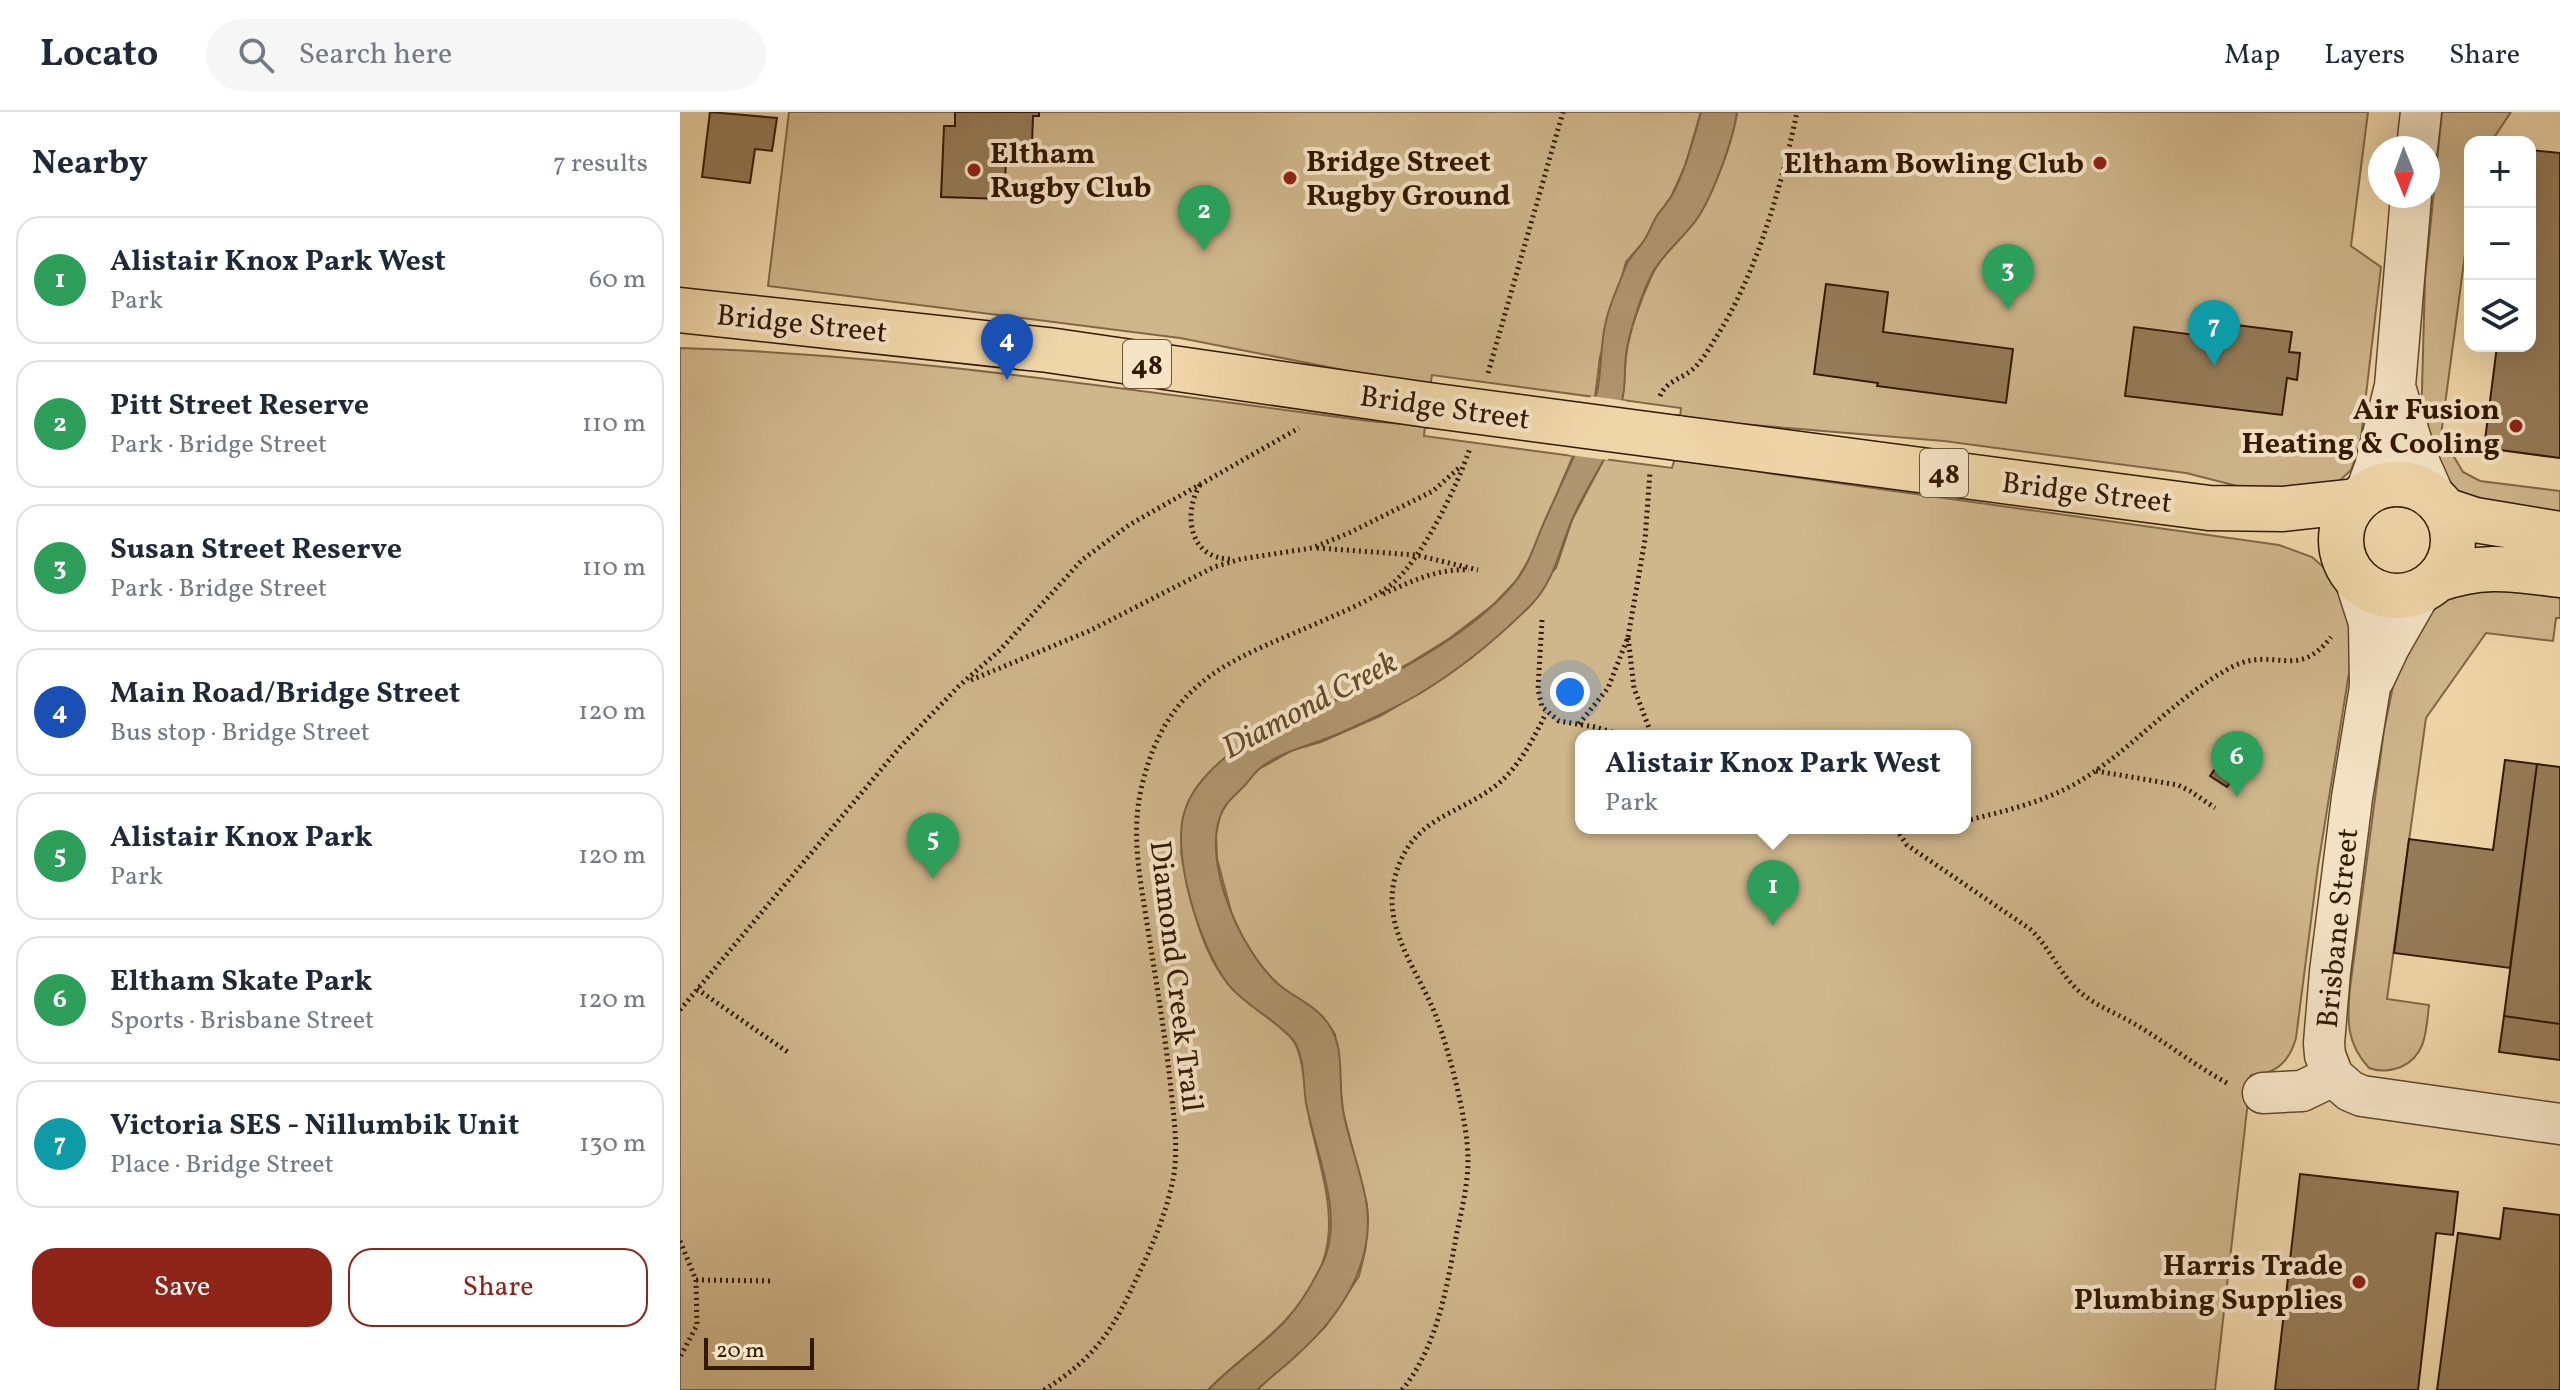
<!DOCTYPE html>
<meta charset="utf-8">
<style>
:root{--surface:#fff;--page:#f6f6f7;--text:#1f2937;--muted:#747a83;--line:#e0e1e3;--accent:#8f2418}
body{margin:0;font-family:Vollkorn,serif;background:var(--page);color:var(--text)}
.controls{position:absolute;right:24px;top:24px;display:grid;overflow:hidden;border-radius:16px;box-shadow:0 8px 32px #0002}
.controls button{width:72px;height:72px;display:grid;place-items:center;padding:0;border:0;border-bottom:2px solid var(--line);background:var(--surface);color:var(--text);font:40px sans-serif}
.compass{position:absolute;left:1688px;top:24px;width:72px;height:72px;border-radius:50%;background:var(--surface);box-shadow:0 8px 32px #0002;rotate:179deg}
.scale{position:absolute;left:24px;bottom:20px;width:110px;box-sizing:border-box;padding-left:8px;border:4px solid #331800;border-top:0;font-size:22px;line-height:28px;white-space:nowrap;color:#331800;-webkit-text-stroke:6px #f5e4c6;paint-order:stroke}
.you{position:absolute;left:890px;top:580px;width:28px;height:28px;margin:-20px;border:6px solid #fff;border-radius:50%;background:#1a73e8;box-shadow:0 0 0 12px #1a73e833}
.badge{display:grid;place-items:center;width:52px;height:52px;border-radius:50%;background:var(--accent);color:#fff;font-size:26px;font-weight:700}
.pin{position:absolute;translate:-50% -66px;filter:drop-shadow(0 2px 4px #0008)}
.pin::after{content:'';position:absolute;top:42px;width:28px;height:24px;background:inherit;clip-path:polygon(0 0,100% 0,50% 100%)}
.popup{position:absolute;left:895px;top:618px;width:396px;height:104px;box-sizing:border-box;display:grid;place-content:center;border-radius:16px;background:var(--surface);filter:drop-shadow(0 2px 6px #0005);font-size:26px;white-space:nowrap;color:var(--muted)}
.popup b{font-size:30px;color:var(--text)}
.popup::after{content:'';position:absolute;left:50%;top:100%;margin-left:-16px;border:16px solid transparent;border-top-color:var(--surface)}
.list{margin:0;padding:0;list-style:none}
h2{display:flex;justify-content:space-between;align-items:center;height:104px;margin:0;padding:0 32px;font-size:34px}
h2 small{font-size:26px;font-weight:400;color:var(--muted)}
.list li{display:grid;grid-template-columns:52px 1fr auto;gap:24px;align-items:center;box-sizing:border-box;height:128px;margin:0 16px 16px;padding:0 16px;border:2px solid var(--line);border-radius:24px}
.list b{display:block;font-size:30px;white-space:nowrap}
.list p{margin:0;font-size:26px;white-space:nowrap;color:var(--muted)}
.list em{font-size:26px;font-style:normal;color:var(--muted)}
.actions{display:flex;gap:16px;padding:24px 32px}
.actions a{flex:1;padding:18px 0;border:2px solid var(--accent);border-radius:24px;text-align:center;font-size:28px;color:var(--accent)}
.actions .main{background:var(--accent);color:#fff}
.icon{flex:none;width:44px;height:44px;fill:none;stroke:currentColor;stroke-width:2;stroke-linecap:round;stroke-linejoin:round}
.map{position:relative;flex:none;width:1880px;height:1278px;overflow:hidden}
header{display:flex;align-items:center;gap:48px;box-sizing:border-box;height:112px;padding:0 40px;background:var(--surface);border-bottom:2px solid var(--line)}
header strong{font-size:38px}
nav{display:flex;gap:44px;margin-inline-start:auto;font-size:28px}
.search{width:560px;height:72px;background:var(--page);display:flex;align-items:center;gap:20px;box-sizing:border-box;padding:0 28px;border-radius:44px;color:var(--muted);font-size:30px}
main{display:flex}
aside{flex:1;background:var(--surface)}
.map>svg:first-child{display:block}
.green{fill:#cfb68b;stroke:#816746;stroke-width:2;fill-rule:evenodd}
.water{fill:#af956f;stroke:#7d6343;stroke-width:2}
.pier{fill:#efd6a8}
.building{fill:#957b57;stroke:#331800;stroke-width:2}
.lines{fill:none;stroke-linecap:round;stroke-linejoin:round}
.minor-casing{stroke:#62482a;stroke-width:43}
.major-casing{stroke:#331800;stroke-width:47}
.path{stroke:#331800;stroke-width:5;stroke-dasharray:2 4;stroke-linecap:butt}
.minor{stroke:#f5e4c6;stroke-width:40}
.major{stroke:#efd6a8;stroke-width:44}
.major-bridge-casing{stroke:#331800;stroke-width:47;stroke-linecap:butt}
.major-bridge{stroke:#efd6a8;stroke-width:44}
.poi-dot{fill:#8f2418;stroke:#f5e4c6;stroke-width:3}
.labels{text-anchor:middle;stroke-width:8;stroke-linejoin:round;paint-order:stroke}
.shield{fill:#f5e4c6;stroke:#6d553b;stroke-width:2}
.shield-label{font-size:28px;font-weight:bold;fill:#331800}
.poi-label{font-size:30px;font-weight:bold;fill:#331800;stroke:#f5e4c6;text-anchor:end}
.street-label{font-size:30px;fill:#331800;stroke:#f5e4c6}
.water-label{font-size:32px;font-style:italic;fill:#654a2c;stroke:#f5e4c6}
</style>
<header>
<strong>Locato</strong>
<div class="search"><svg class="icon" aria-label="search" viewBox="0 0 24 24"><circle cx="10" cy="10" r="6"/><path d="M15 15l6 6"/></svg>Search here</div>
<nav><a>Map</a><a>Layers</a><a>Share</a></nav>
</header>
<main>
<aside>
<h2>Nearby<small>7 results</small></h2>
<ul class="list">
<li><span class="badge" style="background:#2e9e5b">1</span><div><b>Alistair Knox Park West</b><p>Park</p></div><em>60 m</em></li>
<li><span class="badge" style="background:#2e9e5b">2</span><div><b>Pitt Street Reserve</b><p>Park · Bridge Street</p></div><em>110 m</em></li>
<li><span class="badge" style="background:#2e9e5b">3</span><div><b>Susan Street Reserve</b><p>Park · Bridge Street</p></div><em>110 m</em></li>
<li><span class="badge" style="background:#1a4fb4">4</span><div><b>Main Road/Bridge Street</b><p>Bus stop · Bridge Street</p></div><em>120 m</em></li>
<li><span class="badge" style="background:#2e9e5b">5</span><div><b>Alistair Knox Park</b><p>Park</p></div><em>120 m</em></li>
<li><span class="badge" style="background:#2e9e5b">6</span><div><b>Eltham Skate Park</b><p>Sports · Brisbane Street</p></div><em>120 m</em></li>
<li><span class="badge" style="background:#0f9aa8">7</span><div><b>Victoria SES - Nillumbik Unit</b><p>Place · Bridge Street</p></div><em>130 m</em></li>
</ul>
<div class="actions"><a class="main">Save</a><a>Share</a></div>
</aside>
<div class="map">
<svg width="1880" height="1278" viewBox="0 0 1880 1278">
<rect width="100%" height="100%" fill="#efd6a8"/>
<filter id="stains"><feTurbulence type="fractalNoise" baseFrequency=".0025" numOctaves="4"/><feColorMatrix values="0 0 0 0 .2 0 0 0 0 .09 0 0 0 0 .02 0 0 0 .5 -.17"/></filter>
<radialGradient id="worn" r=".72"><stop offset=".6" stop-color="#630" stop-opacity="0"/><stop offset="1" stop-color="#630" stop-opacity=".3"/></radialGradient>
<!-- green -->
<path class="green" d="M109 0H1021L1005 54 991 85 976 106 965 128 946 150 920 245 915 285 752 263 750 275 500 226 88 174Z
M1057 0H1688L1671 134 1701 155 1680 334 1671 358 1653 375 1565 376 1506 361 1264 329 1000 307 1001 296 942 288C945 274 944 260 946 245 948 221 962 185 972 163 981 143 1002 127 1015 109 1032 87 1053 28 1057 0Z
M1762 0H1831L1811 30H1790V104L1761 323 1783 360 1800 369 1880 379V411L1794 395 1767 373 1741 314 1745 167Z
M0 236C231 243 460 280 689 309L745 314 744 324 893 344 850 446 836 469 813 493 770 526 728 552 670 583 618 602 501 740C511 785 518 835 548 872 565 893 594 906 612 927 624 940 626 990 630 1010 649 1090 670 1140 605 1209 581 1234 552 1253 528 1278H0Z
M995 346 1100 363 1599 433 1632 445 1658 468 1666 480 1673 536 1638 754 1616 926C1610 948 1596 963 1571 963L1535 1278H577L645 1215 662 1190 679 1164 685 1139 688 1110 687 1093 663 1000 655 922 642 904 599 874 573 845 561 825 552 803 537 747 536 722 540 703 549 688 579 657 613 638 641 630 700 604 743 579 791 546 876 456 892 408 924 347 992 356ZM901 624H1285V716H901Z
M1880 475V506H1876L1873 529 1806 521 1746 606 1707 887 1749 893C1746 918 1747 943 1721 955 1710 959 1699 960 1689 956 1666 931 1667 908 1670 876L1704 618 1714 569 1736 510 1768 480Z"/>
<!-- water -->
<path class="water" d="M1021 0H1057C1053 28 1034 80 1019 104 1006 124 985 139 973 160 962 180 949 220 946 243 944 256 946 269 943 283 939 305 932 331 922 351 912 370 900 388 892 408 879 438 875 468 851 493 818 526 779 558 739 582 713 597 687 609 660 621 634 633 603 638 580 656 574 661 570 668 564 674 555 684 544 691 540 705 523 753 561 838 597 871 611 884 629 890 642 904 669 932 656 968 664 1003 670 1034 683 1064 687 1095 694 1153 660 1204 619 1241 606 1254 590 1265 577 1278H528C552 1253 582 1234 605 1209 621 1192 634 1169 644 1148 664 1101 635 1039 626 991 623 973 625 945 614 929 600 910 565 894 548 872 520 836 490 741 505 698 518 656 580 617 618 602 635 594 654 590 671 582 726 556 796 518 835 470 850 452 856 427 866 406 884 365 906 323 917 280 922 257 920 232 926 209 930 191 939 173 945 156 948 146 957 139 963 130 969 122 972 111 978 102 983 96 988 90 992 83 1006 57 1013 28 1021 0Z"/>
<!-- pier -->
<path class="pier" d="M911 284 946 289 928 348 889 343 903 313Z"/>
<!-- building -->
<path class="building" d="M30 0 97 6 92 39 75 37 70 71 22 65Z
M275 0H359V4H353L352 32 327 30 324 87 261 85 264 14H275Z
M1850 38 1880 41V346L1804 336 1817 234H1850Z
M1146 172 1208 180 1203 220 1333 237 1326 291 1197 274 1198 271 1134 262Z
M1556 213 1612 220 1609 240 1620 241 1617 268 1607 266 1602 303 1445 284 1454 215 1554 228Z
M1547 640 1563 652 1547 675 1530 664Z
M1825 648 1857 652 1830 856 1714 841 1729 727 1813 738Z
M1857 652 1880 655V912L1824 904Z
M1824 904 1880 912V948L1819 940Z
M1620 1062 1778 1080 1773 1123 1756 1121 1738 1278H1595Z
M1824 1096 1880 1103V1278H1757L1778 1121 1820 1127Z"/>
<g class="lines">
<!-- minor casing -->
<g class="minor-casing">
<path id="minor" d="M1737 36 1741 0
M1716 278 1735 341 1756 388
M1685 382 1695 355 1715 274 1731 84
M1674 464 1689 511 1690 575 1672 686 1650 860 1644 931 1645 943 1653 964 1670 979 1682 984 1880 1012
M1694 567 1709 535 1741 479
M1583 981 1622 979 1653 964"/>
</g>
<!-- major casing -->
<g class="major-casing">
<path id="major" d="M0 198 368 238 748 293
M997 326 1529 396 1603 397 1676 389
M1661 428a56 56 0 1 1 112 0a56 56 0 1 1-112 0Z
M1765 398 1795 408 1880 422
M1756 468C1803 451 1832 457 1880 463"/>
</g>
<!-- path -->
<path class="path" d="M808 261 883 0
M980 284C986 269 1002 267 1013 257 1022 249 1029 237 1035 227 1076 164 1102 73 1117 0
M520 373C502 403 510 448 552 447
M637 436 736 443 798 458
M703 482C730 470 758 456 789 458
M862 508 858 577 862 595 879 609 915 615 945 624
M948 525 965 428 970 360
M291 568 409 519 534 455 561 447 632 436 669 421 753 379 780 355
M899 612 928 576 948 525 954 576 972 624
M1416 659 1498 673 1510 679 1535 696
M1285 709C1325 699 1365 690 1400 669 1454 636 1495 585 1552 555 1595 533 1616 570 1651 525
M1207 716H1235
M1216 717 1227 733 1350 817C1370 835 1379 862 1400 880 1417 895 1439 902 1458 914 1488 932 1516 954 1547 971
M17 877 109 941
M0 898 220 635 279 574 320 538 402 448 449 413 619 316
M0 1129 16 1168 17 1213 0 1245
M16 1168 94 1169
M364 1278C418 1244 434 1216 460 1159 475 1128 488 1096 494 1062 498 1034 494 1006 491 978 485 920 475 863 466 805 459 761 451 718 462 673 489 562 557 547 649 506 671 496 694 487 713 471 743 445 777 375 790 336
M722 1278C758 1234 767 1174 777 1120 782 1097 788 1072 788 1048 788 1011 770 942 757 907 740 860 701 818 715 765 731 704 779 704 819 671 840 653 854 626 866 601"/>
<!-- minor -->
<use href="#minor" class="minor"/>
<!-- major -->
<use href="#major" class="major"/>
<!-- major-bridge casing -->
<g class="major-bridge-casing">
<path id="major-bridge" d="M748 293 997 326"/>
</g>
<!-- major-bridge -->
<use href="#major-bridge" class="major-bridge"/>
</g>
<!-- markers -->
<g class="poi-dot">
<circle cx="1420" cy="51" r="8"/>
<circle cx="294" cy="58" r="8"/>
<circle cx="610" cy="66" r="8"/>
<circle cx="1836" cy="314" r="8"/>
<circle cx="1679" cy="1170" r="8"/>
</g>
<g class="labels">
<!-- shield labels -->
<g class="shield">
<rect x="443" y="228" width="48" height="48" rx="6"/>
<rect x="1240" y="337" width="48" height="48" rx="6"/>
</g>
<g class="shield-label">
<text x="467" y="262">48</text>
<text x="1264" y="371">48</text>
</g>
<!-- poi labels -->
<g class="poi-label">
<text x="310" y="51" text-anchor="start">Eltham<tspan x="310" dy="34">Rugby Club</tspan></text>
<text x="626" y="59" text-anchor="start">Bridge Street<tspan x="626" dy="34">Rugby Ground</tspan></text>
<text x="1404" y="61">Eltham Bowling Club</text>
<text x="1820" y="307">Air Fusion<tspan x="1820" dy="34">Heating &amp; Cooling</tspan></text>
<text x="1663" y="1163">Harris Trade<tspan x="1663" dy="34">Plumbing Supplies</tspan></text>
</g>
<!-- street labels -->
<g class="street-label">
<text transform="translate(122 211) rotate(6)" y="10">Bridge Street</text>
<text transform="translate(765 295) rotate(8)" y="10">Bridge Street</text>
<text transform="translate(1407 380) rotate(7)" y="10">Bridge Street</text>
<text transform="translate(1657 816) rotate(-84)" y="10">Brisbane Street</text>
<text transform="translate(497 864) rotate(83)" y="10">Diamond Creek Trail</text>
</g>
<!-- water labels -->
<g class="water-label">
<text transform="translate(629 592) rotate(-28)" y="11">Diamond Creek</text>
</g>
</g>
<rect width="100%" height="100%" filter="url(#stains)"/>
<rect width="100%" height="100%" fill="url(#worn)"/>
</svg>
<div class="controls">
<button>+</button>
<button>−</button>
<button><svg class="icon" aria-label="layers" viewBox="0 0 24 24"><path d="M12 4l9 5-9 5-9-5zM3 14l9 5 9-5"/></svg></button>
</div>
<svg class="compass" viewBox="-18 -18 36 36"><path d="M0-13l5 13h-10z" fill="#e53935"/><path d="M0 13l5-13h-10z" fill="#747a83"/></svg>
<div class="scale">20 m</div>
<div class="you"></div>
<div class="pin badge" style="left:1093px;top:814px;background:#2e9e5b">1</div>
<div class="popup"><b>Alistair Knox Park West</b>Park</div>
<div class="pin badge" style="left:524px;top:139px;background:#2e9e5b">2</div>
<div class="pin badge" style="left:1328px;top:198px;background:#2e9e5b">3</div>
<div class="pin badge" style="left:327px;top:268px;background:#1a4fb4">4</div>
<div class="pin badge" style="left:253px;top:767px;background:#2e9e5b">5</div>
<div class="pin badge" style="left:1557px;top:685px;background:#2e9e5b">6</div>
<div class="pin badge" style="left:1534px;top:254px;background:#0f9aa8">7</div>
</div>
</main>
